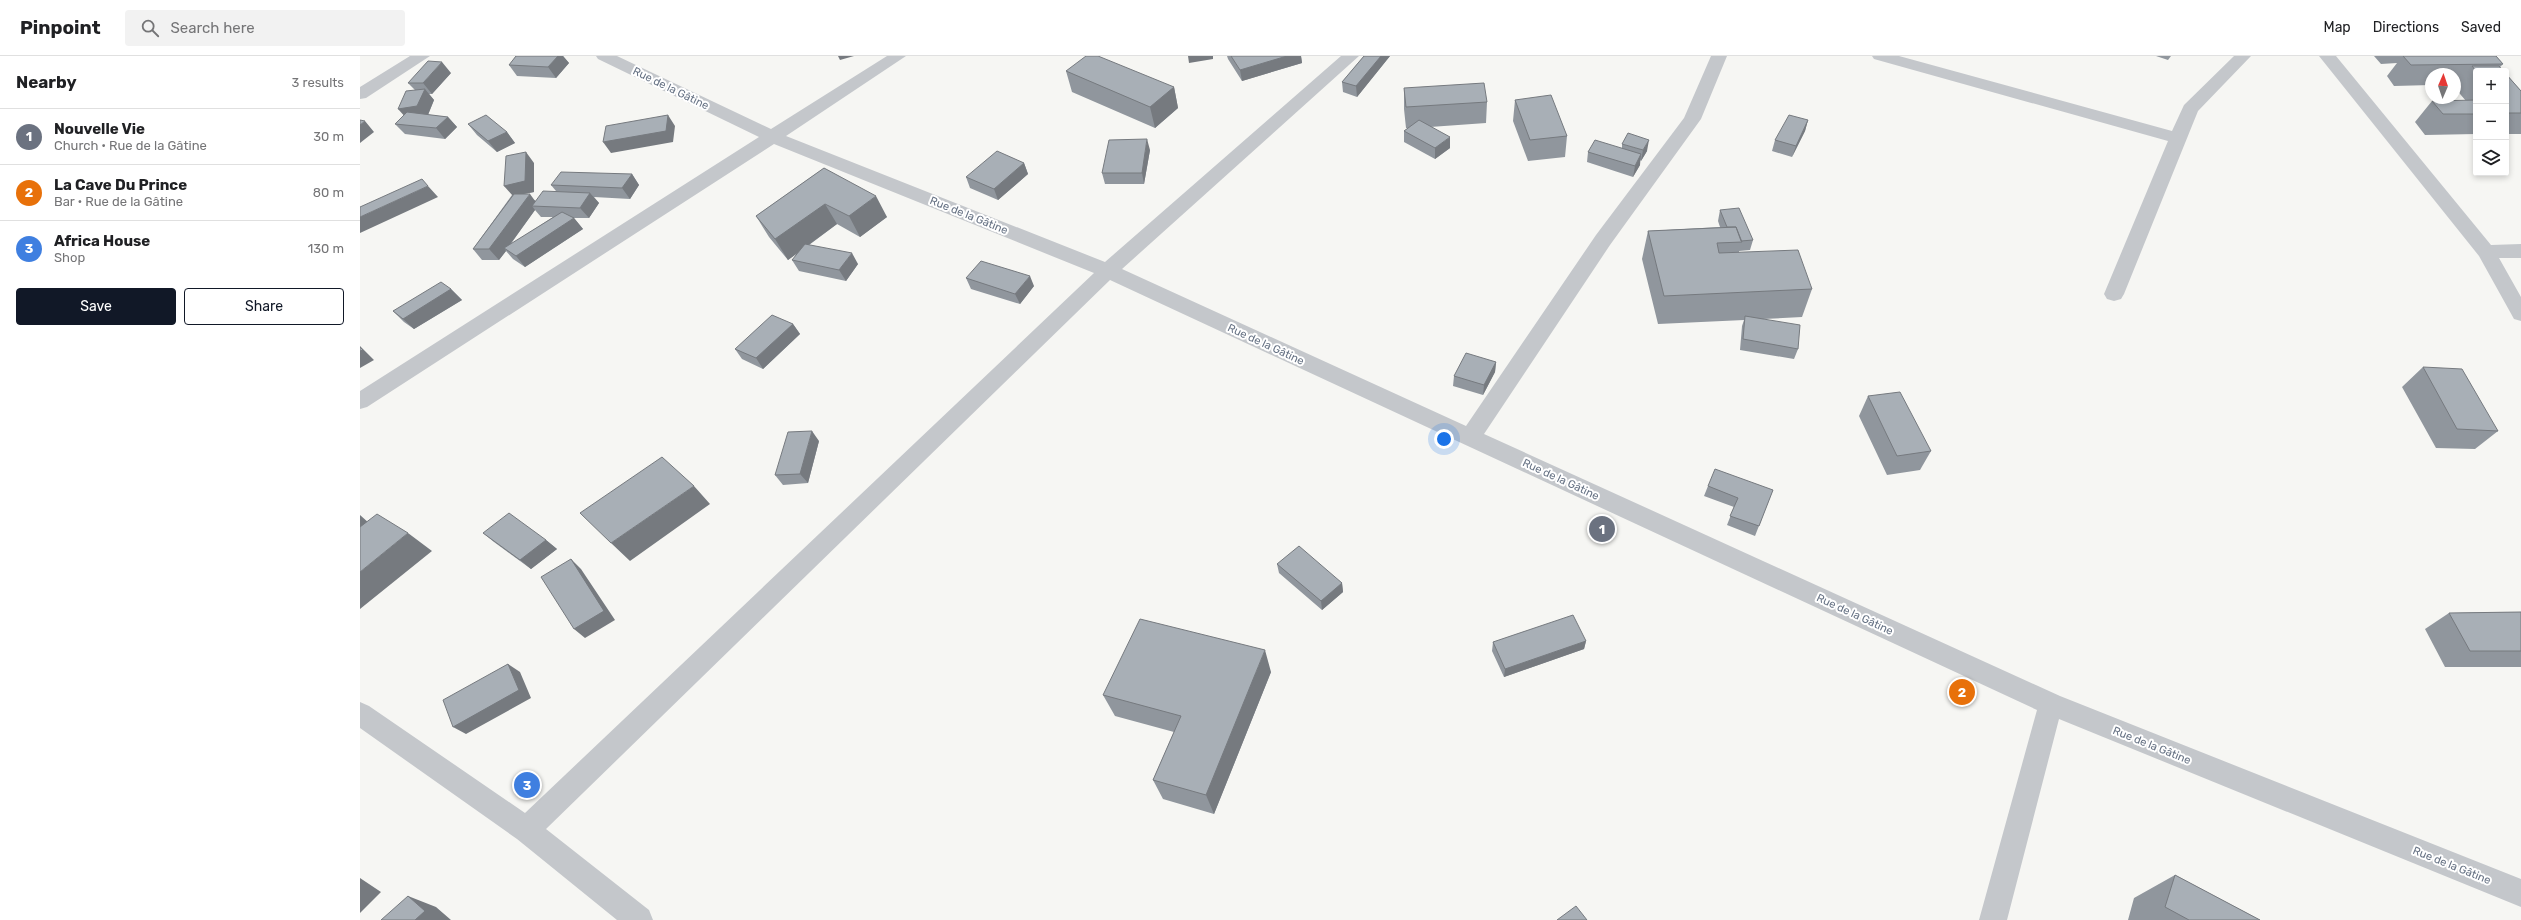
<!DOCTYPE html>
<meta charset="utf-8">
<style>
:root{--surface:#fff;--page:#f2f2f2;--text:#202124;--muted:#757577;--line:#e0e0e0;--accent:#111827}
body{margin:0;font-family:Rubik,sans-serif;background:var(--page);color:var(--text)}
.controls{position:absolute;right:12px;top:12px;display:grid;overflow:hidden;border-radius:4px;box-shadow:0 2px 6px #0003}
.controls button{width:36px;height:36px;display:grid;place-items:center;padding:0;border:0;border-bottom:1px solid var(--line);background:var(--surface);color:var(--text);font:20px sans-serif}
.compass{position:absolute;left:2065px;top:12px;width:36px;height:36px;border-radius:50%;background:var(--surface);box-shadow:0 2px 6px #0003;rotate:2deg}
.you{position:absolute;left:1084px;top:383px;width:14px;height:14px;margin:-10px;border:3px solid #fff;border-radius:50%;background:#1a73e8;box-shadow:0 0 0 6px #1a73e833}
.badge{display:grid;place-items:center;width:26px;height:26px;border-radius:50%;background:var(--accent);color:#fff;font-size:13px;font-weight:700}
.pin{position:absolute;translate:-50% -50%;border:2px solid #fff;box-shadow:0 1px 4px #0006}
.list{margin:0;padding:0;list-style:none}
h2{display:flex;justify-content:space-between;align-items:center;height:52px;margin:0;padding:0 16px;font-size:17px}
h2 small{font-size:13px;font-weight:400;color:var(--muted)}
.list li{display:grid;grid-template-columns:26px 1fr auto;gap:12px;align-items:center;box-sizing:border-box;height:56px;padding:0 16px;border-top:1px solid var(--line)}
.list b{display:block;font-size:15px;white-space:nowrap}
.list p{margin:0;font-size:13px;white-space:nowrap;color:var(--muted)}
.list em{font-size:13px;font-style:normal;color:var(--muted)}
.actions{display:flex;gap:8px;padding:12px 16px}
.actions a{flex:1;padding:9px 0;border:1px solid var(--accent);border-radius:4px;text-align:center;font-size:14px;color:var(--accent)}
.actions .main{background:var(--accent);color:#fff}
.icon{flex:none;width:22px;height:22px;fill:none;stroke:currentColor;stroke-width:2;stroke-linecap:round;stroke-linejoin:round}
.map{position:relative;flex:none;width:2161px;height:864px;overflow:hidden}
header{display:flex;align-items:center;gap:24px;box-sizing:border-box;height:56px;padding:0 20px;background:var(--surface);border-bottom:1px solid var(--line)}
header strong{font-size:19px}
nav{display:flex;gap:22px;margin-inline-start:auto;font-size:14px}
.search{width:280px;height:36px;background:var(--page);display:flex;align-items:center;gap:10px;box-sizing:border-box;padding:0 14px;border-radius:4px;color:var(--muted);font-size:15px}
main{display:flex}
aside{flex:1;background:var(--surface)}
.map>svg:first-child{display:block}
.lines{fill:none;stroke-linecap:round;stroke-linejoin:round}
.street{fill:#c4c7cb;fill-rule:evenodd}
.wall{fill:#90969d;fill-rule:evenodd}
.shaded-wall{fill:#767a7f}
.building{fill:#a8afb6;stroke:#767a7f}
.labels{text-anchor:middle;stroke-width:4;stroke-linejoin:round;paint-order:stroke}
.street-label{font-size:11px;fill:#667284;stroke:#fff}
</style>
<header>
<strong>Pinpoint</strong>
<div class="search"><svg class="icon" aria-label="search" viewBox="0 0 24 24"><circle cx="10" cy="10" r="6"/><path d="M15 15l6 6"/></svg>Search here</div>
<nav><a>Map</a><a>Directions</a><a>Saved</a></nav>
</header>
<main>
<aside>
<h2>Nearby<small>3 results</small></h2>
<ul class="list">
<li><span class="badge" style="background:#6b7280">1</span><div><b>Nouvelle Vie</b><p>Church · Rue de la Gâtine</p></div><em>30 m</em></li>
<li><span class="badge" style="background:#e8710a">2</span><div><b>La Cave Du Prince</b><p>Bar · Rue de la Gâtine</p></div><em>80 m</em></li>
<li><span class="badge" style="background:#3f7fe0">3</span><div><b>Africa House</b><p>Shop</p></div><em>130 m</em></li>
</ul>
<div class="actions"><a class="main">Save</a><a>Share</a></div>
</aside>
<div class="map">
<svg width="2161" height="864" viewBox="0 0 2161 864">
<rect width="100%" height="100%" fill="#f6f6f3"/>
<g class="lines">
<!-- street -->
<path class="street" d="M50 0H70L6 42 0 43V31Z
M236 0H257L411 73 527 0H546L426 80 745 206 981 0H999L762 213 1106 370 1236 179 1324 62 1351 0H1367L1341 63 1250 189 1124 378 1700 640 2161 823V851L1699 663 1647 864H1619L1677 654 750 224 186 773 289 854 293 864H257L157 783 0 672V646L9 650 165 757 734 217 414 88 7 351 0 353V335L399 81 238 3Z
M1512 0H1539L1812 75 1824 49 1874 0H1891L1838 55 1764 238 1761 243 1754 245 1747 243 1744 238 1808 85 1514 3Z
M1959 0H1976L2131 189 2161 188V202H2139L2161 241V265L2154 263 2119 200Z"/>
</g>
<!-- wall -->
<path class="wall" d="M156 0H203L209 7 196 22 157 20 149 9Z
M867 0H941L942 7 882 25 868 3Z
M1004 0H1030L997 41 983 36 982 26Z
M1796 0H1811L1808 4Z
M2014 0H2136L2143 8 2140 11 2116 15V78L2065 79 2055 66 2072 45H2106L2095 32 2097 29H2095V18H2071V29L2034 30 2027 20 2037 7 2021 8Z
M706 15 814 31 818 52 795 72 712 36Z
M91 17 72 38H69L74 44 68 59 88 61 97 71 85 83 45 78 35 68 44 59 55 34 48 27Z
M2146 18 2161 35V78H2146Z
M1044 32 1127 46 1126 67 1070 71 1090 92 1075 103 1044 86V75L1048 72H1046L1044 53Z
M1155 44 1207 80 1205 101 1168 105 1153 65Z
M1448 64 1445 75 1432 101 1412 95 1415 84Z
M108 68 147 76 155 87 137 96 117 79Z
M1262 88 1287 95 1281 105 1280 104V109L1273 121 1227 106 1228 96 1262 92Z
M790 94 784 128H745L742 117Z
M174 107V136L164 138 176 145 196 135 191 129 272 118 279 129 270 143 234 141 239 147 229 162H214L223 173 165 211 153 203 146 195 139 204H122L113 193 152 139ZM175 154 181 161H193L150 189Z
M664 107 668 118 638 144 610 132 606 121Z
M464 112 527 161 500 181 477 168 449 189 498 208 486 225 439 215 432 204 439 196 428 204 409 181 396 160Z
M1360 154 1393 184 1390 194 1379 195V196L1452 233 1442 261 1403 263 1438 293 1434 303 1380 294 1382 270 1384 264 1298 268 1282 203 1288 175 1360 171 1358 165Z
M606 222 674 230 660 248 611 233Z
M91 233 102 244 54 273 44 266 33 255Z
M433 268 440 278 403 313 382 303 375 293Z
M1136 306 1135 316 1123 339 1093 330 1094 320Z
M2063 311 2138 375 2115 393 2076 392 2042 331Z
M1508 340 1571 395 1560 414 1527 419 1499 360Z
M459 385 448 427 423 429 415 419Z
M1348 430 1413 434 1395 480 1367 469 1374 451 1344 440Z
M123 477 186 484 197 493 171 513 134 486Z
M917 508 982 527 983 536 962 554 919 517Z
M2161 556V611H2085L2065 573 2089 557Z
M1226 585 1224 593 1144 621 1132 595 1133 586Z
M911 616 854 758 803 743 793 724 814 676 755 660 743 639Z
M1815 819 1900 864H1768L1774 842Z"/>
<!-- shaded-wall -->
<path class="shaded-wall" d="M198 0H203L209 7 196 22 188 11Z
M478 0H494L480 4Z
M828 0H853V3L829 7Z
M927 0H941L942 7 882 25 880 14Z
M1021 0H1030L997 41 996 30Z
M82 6 91 17 72 38 63 27Z
M814 31 818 52 795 72 790 51Z
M65 33 74 44 67 61 48 64 38 53Z
M308 59 315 70 313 86 251 97 243 86Z
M88 61 97 71 85 83 76 72Z
M1448 64 1445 75 1432 101 1436 90Z
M5 65 14 76 0 87V69Z
M147 76 155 87 137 96 128 85Z
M1090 81V92L1075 103V92Z
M787 83 790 94 784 128 782 117Z
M1289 84 1287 95 1281 105 1283 94Z
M166 96 174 107V136L153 140 144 130Z
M1281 98 1280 109 1273 121 1275 110Z
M664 107 668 118 638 144 634 133Z
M272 118 279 129 270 143 262 132Z
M68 130 78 141 0 177V161Z
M230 137 239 147 229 162 220 152Z
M170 138 178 149 172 150 175 154 146 194 144 192 146 195 139 204 129 193Z
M516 140 527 161 500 181 489 160Z
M465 148 477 168 428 204 415 183Z
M214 162 223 173 165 211 156 200Z
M492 197 498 208 486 225 479 214Z
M670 220 674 230 660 248 655 238Z
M91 233 102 244 54 273 43 263Z
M433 268 440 278 403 313 396 302Z
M0 290 14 304 0 312Z
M1136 306 1135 316 1123 339 1124 329Z
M452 375 459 385 448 427 440 418Z
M334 430 350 448 270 505 251 487Z
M0 459 19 476 0 489Z
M48 477 72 495 0 553V516Z
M186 484 197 493 171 513 160 504Z
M211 503 221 513 255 564 225 582 214 573Z
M982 527 983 536 962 554 961 545Z
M1226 585 1224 593 1144 621 1145 613Z
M905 594 911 616 854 758 846 739Z
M148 608 160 616 171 642 106 678 93 671Z
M0 822 21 836 0 857Z
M48 840 76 851 91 864H55Z"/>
<!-- building -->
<path class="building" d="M156 0H198L188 11 149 9Z
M726 0H738L814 31 790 51 706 15Z
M871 0H927L880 14Z
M1004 0H1021L996 30 982 26Z
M2043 0H2136L2143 8 2051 9Z
M68 5 82 6 63 27H48Z
M2112 10H2139L2143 15H2116Z
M2146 18 2161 35V57H2146Z
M1124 27 1127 46 1046 51 1044 32Z
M65 33 57 50 38 53 46 35Z
M1191 39 1207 80 1170 84 1155 44Z
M2116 44V58H2083L2072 45Z
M47 56 88 61 76 72 35 68Z
M126 59 147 76 128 85 108 68Z
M308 59 306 75 243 86 246 70Z
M1429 59 1448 64 1436 90 1415 84Z
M0 64 5 65 0 69Z
M1059 64 1090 81 1075 92 1044 75Z
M1268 77 1289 84 1283 94 1262 88Z
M787 83 782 117H742L749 84Z
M1235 84 1281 98 1275 110 1228 96Z
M637 95 664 107 634 133 606 121Z
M166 96 165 125 144 130 146 100Z
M464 112 516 140 489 160 465 148 415 183 396 160Z
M201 116 272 118 262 132 191 129Z
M62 123 68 130 0 161V151Z
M183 135 230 137 220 152 172 150Z
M154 138H170L129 193H113Z
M1379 152 1393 184 1381 185 1376 171H1367L1360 154Z
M202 156 214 162 156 200 144 192Z
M1376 171 1382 186 1357 187 1359 197 1438 194 1452 233 1304 240 1288 175Z
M445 188 492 197 479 214 432 204Z
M621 205 670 220 655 238 606 222Z
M81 226 91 233 43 263 33 255Z
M412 259 433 268 396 302 375 293Z
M1385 260 1440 269 1438 293 1383 283Z
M0 291 3 294 0 295Z
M1106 297 1136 306 1124 329 1094 320Z
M2063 311 2102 313 2138 375 2097 373Z
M1540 336 1571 395 1537 400 1508 340Z
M452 375 440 418 415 419 428 376Z
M302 401 334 430 251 487 220 457Z
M1355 413 1413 434 1399 470 1370 460 1378 442 1348 430Z
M149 457 186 484 160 504 123 477Z
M17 458 48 477 0 516V471Z
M939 490 982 527 961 545 917 508Z
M211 503 244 555 214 573 181 521Z
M2161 556V595H2110L2089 557Z
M1213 559 1226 585 1145 613 1133 586Z
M780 563 905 594 846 739 793 724 821 660 743 639Z
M148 608 159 634 93 671 83 644Z
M1815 819 1900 864H1829L1805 851Z
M48 840 65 855 55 864H21Z
M1216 850 1227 864H1197Z"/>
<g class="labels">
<!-- street labels -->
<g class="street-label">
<text transform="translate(311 32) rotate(26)" y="4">Rue de la Gâtine</text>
<text transform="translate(609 159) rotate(22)" y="4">Rue de la Gâtine</text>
<text transform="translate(906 288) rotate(25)" y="4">Rue de la Gâtine</text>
<text transform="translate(1201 423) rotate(25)" y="4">Rue de la Gâtine</text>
<text transform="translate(1495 558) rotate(25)" y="4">Rue de la Gâtine</text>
<text transform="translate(1792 689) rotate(22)" y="4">Rue de la Gâtine</text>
<text transform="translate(2092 809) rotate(22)" y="4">Rue de la Gâtine</text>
</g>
</g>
</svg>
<div class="controls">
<button>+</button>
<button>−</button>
<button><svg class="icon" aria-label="layers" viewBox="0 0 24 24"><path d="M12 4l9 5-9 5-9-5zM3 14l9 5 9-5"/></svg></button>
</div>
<svg class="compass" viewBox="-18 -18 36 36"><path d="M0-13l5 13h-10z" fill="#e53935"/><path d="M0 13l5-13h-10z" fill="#757577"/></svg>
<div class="you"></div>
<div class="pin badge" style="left:1242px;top:473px;background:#6b7280">1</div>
<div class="pin badge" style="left:1602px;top:636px;background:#e8710a">2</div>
<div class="pin badge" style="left:167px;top:729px;background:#3f7fe0">3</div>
</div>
</main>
